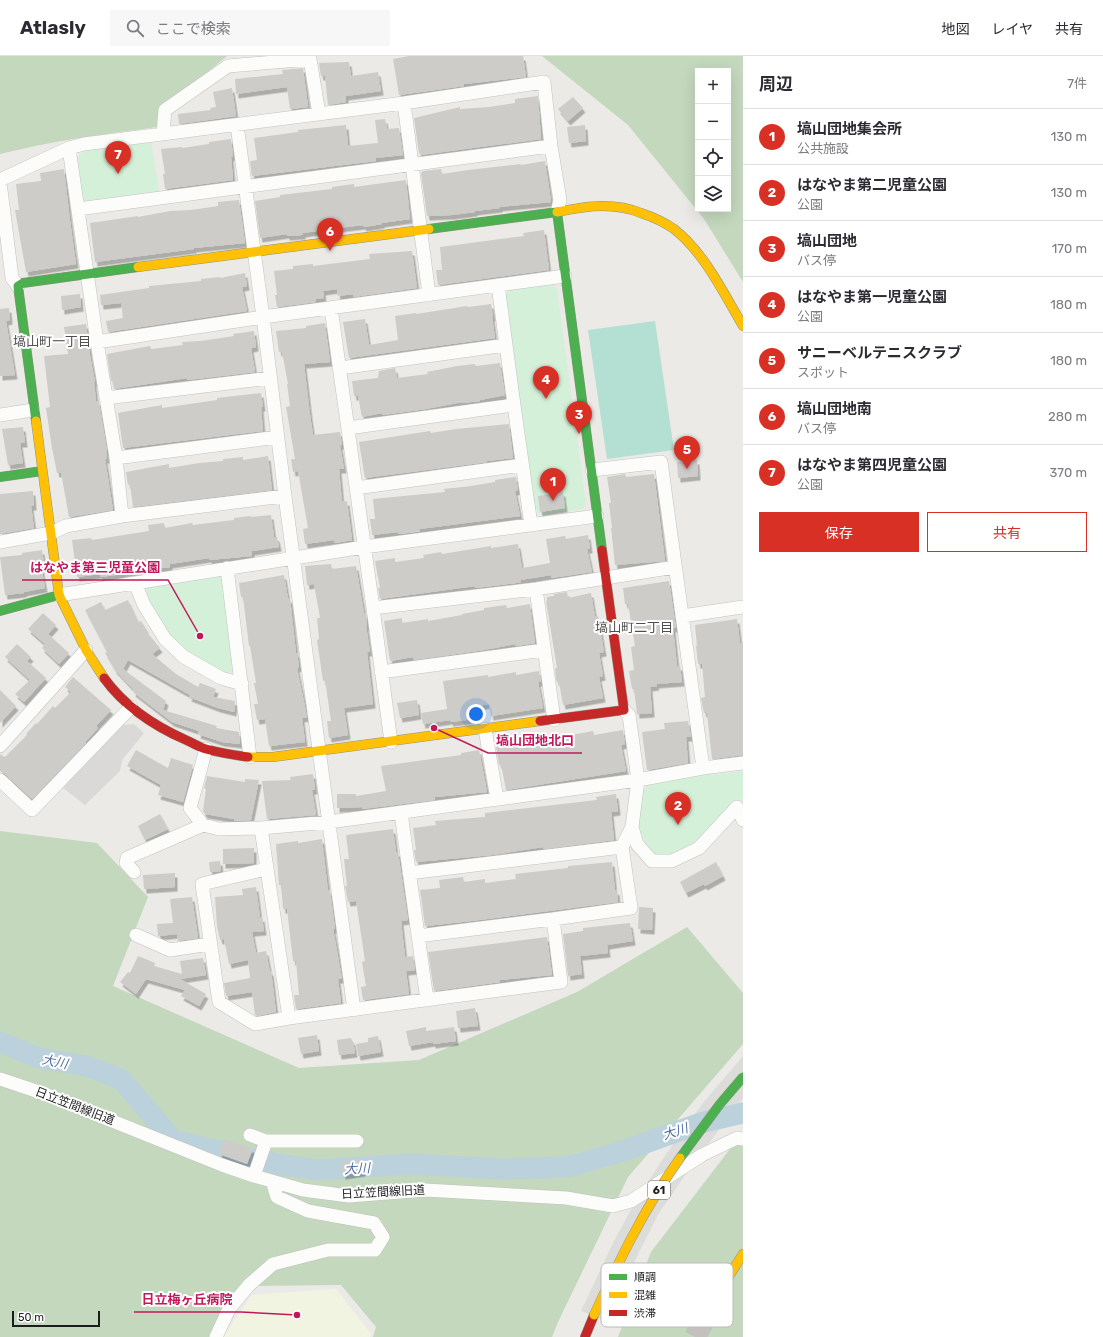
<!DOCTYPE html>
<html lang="ja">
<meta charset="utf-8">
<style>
:root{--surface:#fff;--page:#f7f7f7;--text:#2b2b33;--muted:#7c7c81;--line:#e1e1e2;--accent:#d93025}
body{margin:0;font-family:Rubik,"Noto Sans JP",sans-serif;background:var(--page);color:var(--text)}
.controls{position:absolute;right:12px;top:12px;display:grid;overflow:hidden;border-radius:0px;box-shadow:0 4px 16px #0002}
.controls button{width:36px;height:36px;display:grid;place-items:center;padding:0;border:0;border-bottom:1px solid var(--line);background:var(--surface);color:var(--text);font:20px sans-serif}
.scale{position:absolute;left:12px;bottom:10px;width:88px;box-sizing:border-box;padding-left:4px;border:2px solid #1d1d1d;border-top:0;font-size:11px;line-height:14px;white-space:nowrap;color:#1d1d1d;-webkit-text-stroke:3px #fff;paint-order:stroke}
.you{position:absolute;left:476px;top:658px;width:14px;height:14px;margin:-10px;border:3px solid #fff;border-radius:50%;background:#1a73e8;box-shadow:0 0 0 6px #1a73e833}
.badge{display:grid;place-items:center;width:26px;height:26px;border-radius:50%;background:var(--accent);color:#fff;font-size:13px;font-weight:700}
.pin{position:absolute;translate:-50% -33px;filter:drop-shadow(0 1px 2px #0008)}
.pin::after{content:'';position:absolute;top:21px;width:14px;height:12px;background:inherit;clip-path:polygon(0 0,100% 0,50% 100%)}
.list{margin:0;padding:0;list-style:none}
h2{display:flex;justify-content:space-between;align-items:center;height:52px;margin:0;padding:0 16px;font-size:17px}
h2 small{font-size:13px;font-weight:400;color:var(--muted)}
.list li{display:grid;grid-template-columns:26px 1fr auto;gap:12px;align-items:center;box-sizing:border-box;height:56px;padding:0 16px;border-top:1px solid var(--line)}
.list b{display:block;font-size:15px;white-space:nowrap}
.list p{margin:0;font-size:13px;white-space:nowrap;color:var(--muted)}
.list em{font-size:13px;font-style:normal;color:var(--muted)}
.actions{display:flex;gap:8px;padding:12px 16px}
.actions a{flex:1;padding:9px 0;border:1px solid var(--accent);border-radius:0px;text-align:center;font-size:14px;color:var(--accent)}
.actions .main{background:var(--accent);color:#fff}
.icon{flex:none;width:22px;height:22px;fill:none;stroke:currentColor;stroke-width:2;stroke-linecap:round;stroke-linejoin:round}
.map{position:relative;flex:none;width:743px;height:1281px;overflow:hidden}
header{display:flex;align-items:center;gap:24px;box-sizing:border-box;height:56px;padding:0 20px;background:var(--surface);border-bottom:1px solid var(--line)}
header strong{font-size:19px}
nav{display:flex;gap:22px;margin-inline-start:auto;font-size:14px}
.search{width:280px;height:36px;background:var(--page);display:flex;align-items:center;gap:10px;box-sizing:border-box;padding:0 14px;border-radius:0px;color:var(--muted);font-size:15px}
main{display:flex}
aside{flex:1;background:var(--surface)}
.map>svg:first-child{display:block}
.residential{fill:#dad9d7}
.education{fill:#f2f4e2}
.forest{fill:#c3d8bd;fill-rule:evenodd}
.park{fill:#d5f0d9}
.pitch{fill:#b4e0d3}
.water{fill:#bbd1dc}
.pier{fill:#dcdcda}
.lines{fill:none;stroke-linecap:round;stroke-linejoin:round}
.river{stroke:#bbd1dc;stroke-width:21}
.building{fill:#ceccc9;filter:url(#shadow)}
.highway-tunnel{stroke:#c2c1be;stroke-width:22;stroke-dasharray:22 11;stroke-linecap:butt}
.street-casing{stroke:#c2c2c0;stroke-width:14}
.fast-casing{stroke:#8f9380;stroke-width:10}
.slow-casing{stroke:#8f9380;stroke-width:10}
.jam-casing{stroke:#8f9380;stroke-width:10}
.street{stroke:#fcfcfb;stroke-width:13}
.fast{stroke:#4caf50;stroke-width:9}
.slow{stroke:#ffc107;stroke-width:9}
.jam{stroke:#c62828;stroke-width:9}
.fast-bridge-casing{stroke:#9f9a85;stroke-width:10;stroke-linecap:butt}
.slow-bridge-casing{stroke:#9f9a85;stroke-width:10;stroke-linecap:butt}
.fast-bridge{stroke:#4caf50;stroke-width:9}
.slow-bridge{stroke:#ffc107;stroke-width:9}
.labels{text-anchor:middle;stroke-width:4;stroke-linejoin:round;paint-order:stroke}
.shield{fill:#fff;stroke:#616161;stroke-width:1}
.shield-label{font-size:11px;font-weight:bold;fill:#1d1d1d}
.street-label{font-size:12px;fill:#1d1d1d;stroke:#fff}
.neighbourhood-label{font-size:13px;fill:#505050;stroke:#fff}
.water-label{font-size:13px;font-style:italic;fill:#516fa5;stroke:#fff}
.key{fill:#fff;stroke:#bbb;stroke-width:1}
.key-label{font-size:11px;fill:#1d1d1d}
.leader{fill:none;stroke:#c2185b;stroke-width:1.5}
.callout-dot{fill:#c2185b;stroke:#fff;stroke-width:1.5}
.callout-label{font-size:13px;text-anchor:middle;font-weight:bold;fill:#c2185b;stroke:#fff;stroke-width:4;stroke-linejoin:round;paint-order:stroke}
</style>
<header>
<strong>Atlasly</strong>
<div class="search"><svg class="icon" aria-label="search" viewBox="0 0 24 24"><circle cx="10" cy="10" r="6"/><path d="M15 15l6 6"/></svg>ここで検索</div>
<nav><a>地図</a><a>レイヤ</a><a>共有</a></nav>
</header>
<main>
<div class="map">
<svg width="743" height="1281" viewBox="0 0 743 1281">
<defs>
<filter id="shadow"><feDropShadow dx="2.5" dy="4.5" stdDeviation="0" flood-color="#0004"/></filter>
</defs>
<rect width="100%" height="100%" fill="#ebeae6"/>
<!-- residential -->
<path class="residential" d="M134 668 144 677 122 704 120 715 85 749 63 732 123 669Z"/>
<!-- education -->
<path class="education" d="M336 1233 371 1278 370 1281H223L252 1239Z"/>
<!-- forest -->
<path class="forest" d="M0 0H227L199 23 159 51 157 71C104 78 52 85 0 98Z
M542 0H743V226L704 163 628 69ZM698 15H728V153H698Z
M0 775 97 787 148 841 113 930 299 1012 419 1004 577 936 687 871 743 937V988L628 1121 558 1266 552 1281H373L376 1271 341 1229 242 1230 216 1281H0Z
M743 1076V1281H618L651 1196Z"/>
<!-- park -->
<path class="park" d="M151 84 159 135 87 146 83 144 77 101 86 94Z
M551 227 557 233 586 448 583 453 542 459 535 453 505 239 510 233Z
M216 519 222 523 234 615 225 618 180 593 160 567 146 536 148 529Z
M743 715V743L736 745 699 787 673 801 652 799C643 782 631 758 640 740 643 735 646 731 649 726Z"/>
<!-- pitch -->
<path class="pitch" d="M655 265 674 394 607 403 588 274Z"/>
<!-- water -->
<path class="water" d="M743 1053V1060L703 1069 705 1063Z"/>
<!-- pier -->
<path class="pier" d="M743 1000V1042L690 1112 659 1157 639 1196 607 1266 581 1255 614 1185 634 1148 666 1098 703 1047Z"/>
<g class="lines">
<!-- river -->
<path class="river" d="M0 986 39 1002 86 1010 121 1023 173 1084 204 1092 283 1109 317 1114 410 1108 501 1113 541 1112 571 1110 620 1096 704 1066 743 1057"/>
</g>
<!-- building -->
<path class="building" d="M409 0H523L526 21 464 28V30L399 39 393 3Z
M349 6 351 20 378 16 381 35 346 40V46L328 49 325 20H321L319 7Z
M303 12 308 51 290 53 287 31 236 38 235 23 283 18 282 14Z
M232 32 236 60 179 68 178 58 211 54 210 52 216 51 213 36Z
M538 40 541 83 420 99V97H419L414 62 460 51V53L489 51 515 47V43Z
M573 41 583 52 568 65 558 53Z
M385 63 387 73 399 72 403 99 376 102V105L252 120 250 105 257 104 254 82 298 76V74L346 69 348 90 378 87 375 64Z
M585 69 586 85 569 87 567 71Z
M231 83 233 100 231 101 233 124 165 133 163 118H165L161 93 182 91V92L209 88V86Z
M545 105 551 146 500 151V152L475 155V156L452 159 427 160 421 117 423 115 441 113 442 118 468 114 521 108V109Z
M64 113 70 165 76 208 26 216 15 154H19L16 128 41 125 40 117Z
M406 124 410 163 382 167V168L364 171 363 169 330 173 303 177V179H301L287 180V178L260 182 255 145 280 141V139L332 133V131L354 128V131Z
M239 144 245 187 194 192V193L95 206 90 167 138 160V161L170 155 191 154 218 150V146Z
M544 174 549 214 438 229 436 214H442L440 191 524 180 523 177Z
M412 195 417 232 353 241V238L338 240 337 233 323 235 324 242 316 243V246L277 251 275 239H277L274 215 293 213V210L313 208V210L370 203 369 198Z
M245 217 247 230 242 231 247 255 108 276 106 265 123 262 121 247 101 249 100 239 149 232V230L201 225V223L220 221V222Z
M80 238 81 251 62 254 61 240Z
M491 248 493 261H492L495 282 349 302 343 266 365 263 369 289 398 284 395 260 416 257V258L467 250 468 251Z
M9 252 10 264 6 265 15 319 0 320V253Z
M325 267 330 306 304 308 310 359 313 379 340 376 342 389H340L344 413H339L342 446 347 445 352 484 335 487 334 484 305 488 303 473 308 472 298 415 293 416 291 403H295L286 351 290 350 287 328H288L282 296H279L276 275 306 272V270Z
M86 268 90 300 95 326H94L96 345H98L99 346 107 395H106L107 403H105L113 454 69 461 61 417H57L52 392 46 352 50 351 44 300 68 298 64 271Z
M254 275 256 291 251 292 255 316 187 324V322L114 333 113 325H111L107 298 150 290 151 293 183 289 182 286 201 285 234 280 233 278Z
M500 307 505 339 480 344V345L462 347V346L426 353 382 359V357L362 361 358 340H354L352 325 378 322 379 315 395 312 397 322 428 318 427 316 457 310 475 308 476 310Z
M261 337 263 351H261L263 375 123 392 118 357 162 349V352L217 344V342Z
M509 368 513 402 487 405V406L365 422 359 386 430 375 431 377 456 373Z
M23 371 25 387H20L23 407 8 409 2 373Z
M268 400 272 434 133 451 130 428 128 429 126 416 169 408V412L199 407 223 405V403L243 401V404Z
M697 404 698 420 678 422 677 406Z
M625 418 626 421 654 418 665 505 615 509 611 472H612L609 447H611L607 421Z
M516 421 518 434 515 435 520 460 419 473 420 476H415L399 478 398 476 372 479 370 463H375L373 443 445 436 444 433 471 430 495 426V424Z
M33 435 34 450H31L34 472 0 478V438Z
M563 436 565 452 540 456 538 440Z
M271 459 274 481H277L279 491 252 495V500L209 504V502L170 508V511L122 517 123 518 100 521V518L77 521 72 484 91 482 92 484 149 475 148 469 164 467 165 472 192 467 193 469 234 464V462L250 460 251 461Z
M588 479 590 493H587L592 516 551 522V519L520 524 521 526 516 527 475 532V530L380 543 378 532H380L375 505 395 502V506L424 502 423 499 441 496 442 498 491 490V492L518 488 522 512 550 507 546 483 565 480 566 483Z
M42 494 44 509H41L45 532 24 536V537L5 539 0 501 22 499V497Z
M331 508 332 513 356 510 364 557H366L367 570H366L370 596H367L373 648 344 652 348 679 329 682 327 665H331L325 624 323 625 317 584 319 583 317 562H320L314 528 307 529 305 510Z
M284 519 288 543 290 542 296 597H297L299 611 297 612 307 661 302 662 305 686 269 690 265 663 257 664 254 648H258L254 627H256L250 590H249L243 541H241L239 527Z
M669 525 676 572H673L677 610H680L682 626 656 628 657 630 650 631 652 657 637 658 634 633H632L629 615 634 614 631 591 635 590 628 548H625L623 532Z
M567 536 568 542 591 537 595 561 598 560 604 596 599 597 603 620 599 621 603 642 563 649 559 626H557L556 623 555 612H557L546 545H547V541L554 540V538Z
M128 544 138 566 141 565 146 573 145 574 160 592 152 598 176 618 198 631 200 627 216 633 213 641 235 645 234 656 218 652 189 641 190 639 128 604 123 613 166 645 163 654 217 670 216 672 239 676 240 688 222 686 198 678 199 675 172 666 133 636 134 634 114 613V612L105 597 107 596 85 554 101 546 105 554Z
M530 548 535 587 516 590 515 588 484 594 414 604 413 601 390 605 384 565 402 562V567L428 563V565L462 559V558L484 554V552L506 549 507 552Z
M43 557 56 569 48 578 69 597 59 608 42 592 45 588 28 573Z
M737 563 740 587H743V699L712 703 707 657H704L701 642 705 641 702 608H698L696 590H697L695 569Z
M17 588 31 601 27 605 46 622 24 646 15 638 30 624 5 601Z
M539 615 541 626H538L543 652 491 660 489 648 472 651 474 663 451 666 450 664 423 668 421 657 447 653 443 625 488 619V621L516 616V619Z
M73 621 111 654 96 670 98 672 85 686 86 687 32 743 5 718 0 715V698L5 701 27 679 26 678 36 667 37 668 53 650 55 652 71 636 65 631Z
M0 634 16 650 0 667Z
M417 644 419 659 400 662 397 647Z
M688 665 691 681H686L688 707 647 714 642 676 665 673 664 667Z
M623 674 625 688 621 689 626 715 506 734 501 708 499 709 496 691 516 688V691L546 686 545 684 593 675 594 679Z
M136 694 168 712 171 702 193 709 183 746 158 739 161 729 127 710Z
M479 694 487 736 435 741V744L362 753V751L337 752V738H356V740L386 735 381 710 461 699V697Z
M313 718 315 734H312L316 759 267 763 262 725 291 724 290 721Z
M207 720 245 726V723L259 724 251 764 234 765V763L205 758 203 755 206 733 204 732Z
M616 738 618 755 611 756 614 784 544 793 543 791 492 799 416 806 414 794H416L413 772 436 769 435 765 485 761V757L597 744 596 741Z
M160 758 168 773 145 784 138 770Z
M393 773 396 796H398L408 864 401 865 405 901 413 900 415 914 406 915 409 938 363 944 361 931 366 930 362 906 365 905 356 845 348 846 345 830H347L344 803H349L346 779Z
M322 783 328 835 330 834 335 873H333L342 923H338L341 947 296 953 294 939H299L296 905H293L287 853H283L281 829H279L276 788 298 785V787Z
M254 792V807L223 808V793Z
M220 805 221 815 210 816 209 806Z
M612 806 615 835 617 834 618 846 471 865 425 870 420 834 440 832 439 824 463 821 464 826 485 823V827L516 823 515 818 568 812V810Z
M716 806 723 820 705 830 704 828 686 837 680 826Z
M175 817V831L144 833 143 819Z
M256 831 260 862 262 861 264 875 252 876 256 897 266 895 270 916 271 915 276 956 257 960 255 959 252 936 226 940 224 927 250 922 248 904 229 908 224 883 220 884 217 870 215 841 243 839 242 833Z
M192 841 198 882 178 885 177 878 158 880 157 868 173 867 170 843Z
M639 851 653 852 652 874 638 873Z
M630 867 633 885 607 889 608 897 580 900 582 918 568 920 563 878 583 875V872Z
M547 881 552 919 500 924V926L434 935 428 896Z
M138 900 155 907 154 910 182 918 180 905 203 902 206 919 180 923 206 938 199 950 181 940 185 934 146 923 136 938 120 926 128 916 130 917Z
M475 952 478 970 458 972 456 955Z
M426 971V975L454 971 456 985 433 988V986L409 990 406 975Z
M317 979 319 995 301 998 298 982Z
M378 980 381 996 358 1000 356 988 368 986V982Z
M351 982 352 985H353L355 997 339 999 337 984Z
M224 1083 253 1093 247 1108 219 1098Z
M362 1104 363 1116 343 1119 342 1106Z"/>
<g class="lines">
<!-- highway-tunnel -->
<path class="highway-tunnel" d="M695 1281 719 1236"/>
<!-- street casing -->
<g class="street-casing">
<path id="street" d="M404 47 429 239
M237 69 263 261 285 440 354 954
M163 77 165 54 228 10 310 3 319 58
M69 92 97 286 116 402 122 460
M0 124 69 92 84 88 404 47 544 26 551 90 560 144 557 156
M0 126 12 222 18 230
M78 153 551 90
M498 229 514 349 531 469
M331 252 373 552 391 686
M97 286 263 261 565 220
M340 312 506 289
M106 342 270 322
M0 359 33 354
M348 372 514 349
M116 402 278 381
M592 414 661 406 703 712
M356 432 522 409
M0 486 51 477 66 470 122 460 285 440
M227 512 250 701
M135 527 144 549 165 583 184 601 221 622 242 628
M536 533 554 664
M59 539 364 491 597 460
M373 552 536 533 675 511
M682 560 743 551
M381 616 544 594
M485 673 497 743
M0 690 86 594
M206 693 190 752 203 769 219 773 261 772 329 766 638 724 703 712 743 707
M0 724 32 754 131 651
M401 757 427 944
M632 771 637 788 652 805H672L699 792 737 751 743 764
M261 772 289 962
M266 813 202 828 219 946 255 968 289 962 561 926 553 863
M134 816 126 807 127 802 203 769
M409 817 622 791
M136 879 170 894 210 888
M418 880 553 863 631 852 622 791 632 771 638 724 629 659 624 654
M0 1023 45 1038 222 1109 254 1120 303 1134 349 1140 425 1134 566 1142 613 1150 631 1145 702 1099 737 1082 743 1083
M250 1079 266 1085
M254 1120 266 1085H357
M216 1281 229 1253 249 1229 273 1208 328 1194H375L383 1181 374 1167 308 1155 277 1141 272 1125"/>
</g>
<!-- fast casing -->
<g class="fast-casing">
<path id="fast" d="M557 156 602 494
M429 173 557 156
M36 365 18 230 23 227 138 211
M0 421 42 415
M0 555 59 539"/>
</g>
<!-- slow casing -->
<g class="slow-casing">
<path id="slow" d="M557 156C572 153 587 150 602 150 616 150 629 152 641 157 653 161 664 166 674 173 704 196 724 238 743 270
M138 211 429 173
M36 365 59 539 86 594 104 622
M248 701H273L540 665
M719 1236 743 1198"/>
</g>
<!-- jam casing -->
<g class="jam-casing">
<path id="jam" d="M104 622C125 651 154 670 186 684 193 687 199 691 206 693 220 697 234 699 248 701
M540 665 624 654 602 494
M585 1281 594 1259"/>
</g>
<!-- street -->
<use href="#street" class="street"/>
<!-- fast -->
<use href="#fast" class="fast"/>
<!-- slow -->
<use href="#slow" class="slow"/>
<!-- jam -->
<use href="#jam" class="jam"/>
<!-- fast-bridge casing -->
<g class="fast-bridge-casing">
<path id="fast-bridge" d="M680 1102 720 1048 743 1021"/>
</g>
<!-- slow-bridge casing -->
<g class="slow-bridge-casing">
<path id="slow-bridge" d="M594 1259C619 1205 645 1151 680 1102"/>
</g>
<!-- fast-bridge -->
<use href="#fast-bridge" class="fast-bridge"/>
<!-- slow-bridge -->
<use href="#slow-bridge" class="slow-bridge"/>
</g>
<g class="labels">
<!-- shield labels -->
<rect class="shield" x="648" y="1125" width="22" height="18" rx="3"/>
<g class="shield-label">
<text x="659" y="1138">61</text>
</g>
<!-- street labels -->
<g class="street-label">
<text transform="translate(75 1050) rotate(21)" y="4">日立笠間線旧道</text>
<text transform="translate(383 1136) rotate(-3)" y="4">日立笠間線旧道</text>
</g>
<!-- neighbourhood labels -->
<g class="neighbourhood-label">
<text x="52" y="290">塙山町一丁目</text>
<text x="634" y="576">塙山町二丁目</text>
</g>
<!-- water labels -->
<g class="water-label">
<text transform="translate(55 1005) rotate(11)" y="5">大川</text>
<text transform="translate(675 1075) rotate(-18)" y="5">大川</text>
<text transform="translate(357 1112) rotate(-3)" y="5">大川</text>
</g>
</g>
<!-- legend -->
<rect x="601" y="1207" width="132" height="64" rx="6" class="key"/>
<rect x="609" y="1218" width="18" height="6" fill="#4caf50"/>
<rect x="609" y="1236" width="18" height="6" fill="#ffc107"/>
<rect x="609" y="1254" width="18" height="6" fill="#c62828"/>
<g class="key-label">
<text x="634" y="1225">順調</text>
<text x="634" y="1243">混雑</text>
<text x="634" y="1261">渋滞</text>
</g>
<!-- callouts -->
<path class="leader" d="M200 580L168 524H22M434 672L488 697H582M297 1259L241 1256H134"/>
<g class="callout-dot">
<circle cx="200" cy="580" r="4"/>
<circle cx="434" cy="672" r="4"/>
<circle cx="297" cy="1259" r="4"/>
</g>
<g class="callout-label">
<text x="95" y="516">はなやま第三児童公園</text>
<text x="535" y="689">塙山団地北口</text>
<text x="187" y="1248">日立梅ヶ丘病院</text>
</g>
</svg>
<div class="controls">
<button>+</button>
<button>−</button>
<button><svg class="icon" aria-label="locate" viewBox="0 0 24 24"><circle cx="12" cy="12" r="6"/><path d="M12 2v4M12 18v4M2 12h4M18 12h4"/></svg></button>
<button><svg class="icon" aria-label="layers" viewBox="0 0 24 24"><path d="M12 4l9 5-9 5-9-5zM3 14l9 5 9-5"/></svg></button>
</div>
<div class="scale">50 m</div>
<div class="you"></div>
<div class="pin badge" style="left:553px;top:445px">1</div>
<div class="pin badge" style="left:678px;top:769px">2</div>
<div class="pin badge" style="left:579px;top:378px">3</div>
<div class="pin badge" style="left:546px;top:343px">4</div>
<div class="pin badge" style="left:687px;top:413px">5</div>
<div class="pin badge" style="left:330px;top:195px">6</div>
<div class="pin badge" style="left:118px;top:118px">7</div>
</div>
<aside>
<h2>周辺<small>7件</small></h2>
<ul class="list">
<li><span class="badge">1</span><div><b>塙山団地集会所</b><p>公共施設</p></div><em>130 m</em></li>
<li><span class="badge">2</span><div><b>はなやま第二児童公園</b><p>公園</p></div><em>130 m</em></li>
<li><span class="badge">3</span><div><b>塙山団地</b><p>バス停</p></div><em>170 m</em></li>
<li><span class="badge">4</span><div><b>はなやま第一児童公園</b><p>公園</p></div><em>180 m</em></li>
<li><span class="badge">5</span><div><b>サニーベルテニスクラブ</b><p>スポット</p></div><em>180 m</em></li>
<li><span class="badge">6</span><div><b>塙山団地南</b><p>バス停</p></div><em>280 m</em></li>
<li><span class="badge">7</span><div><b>はなやま第四児童公園</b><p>公園</p></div><em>370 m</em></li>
</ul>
<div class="actions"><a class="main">保存</a><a>共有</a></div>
</aside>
</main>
